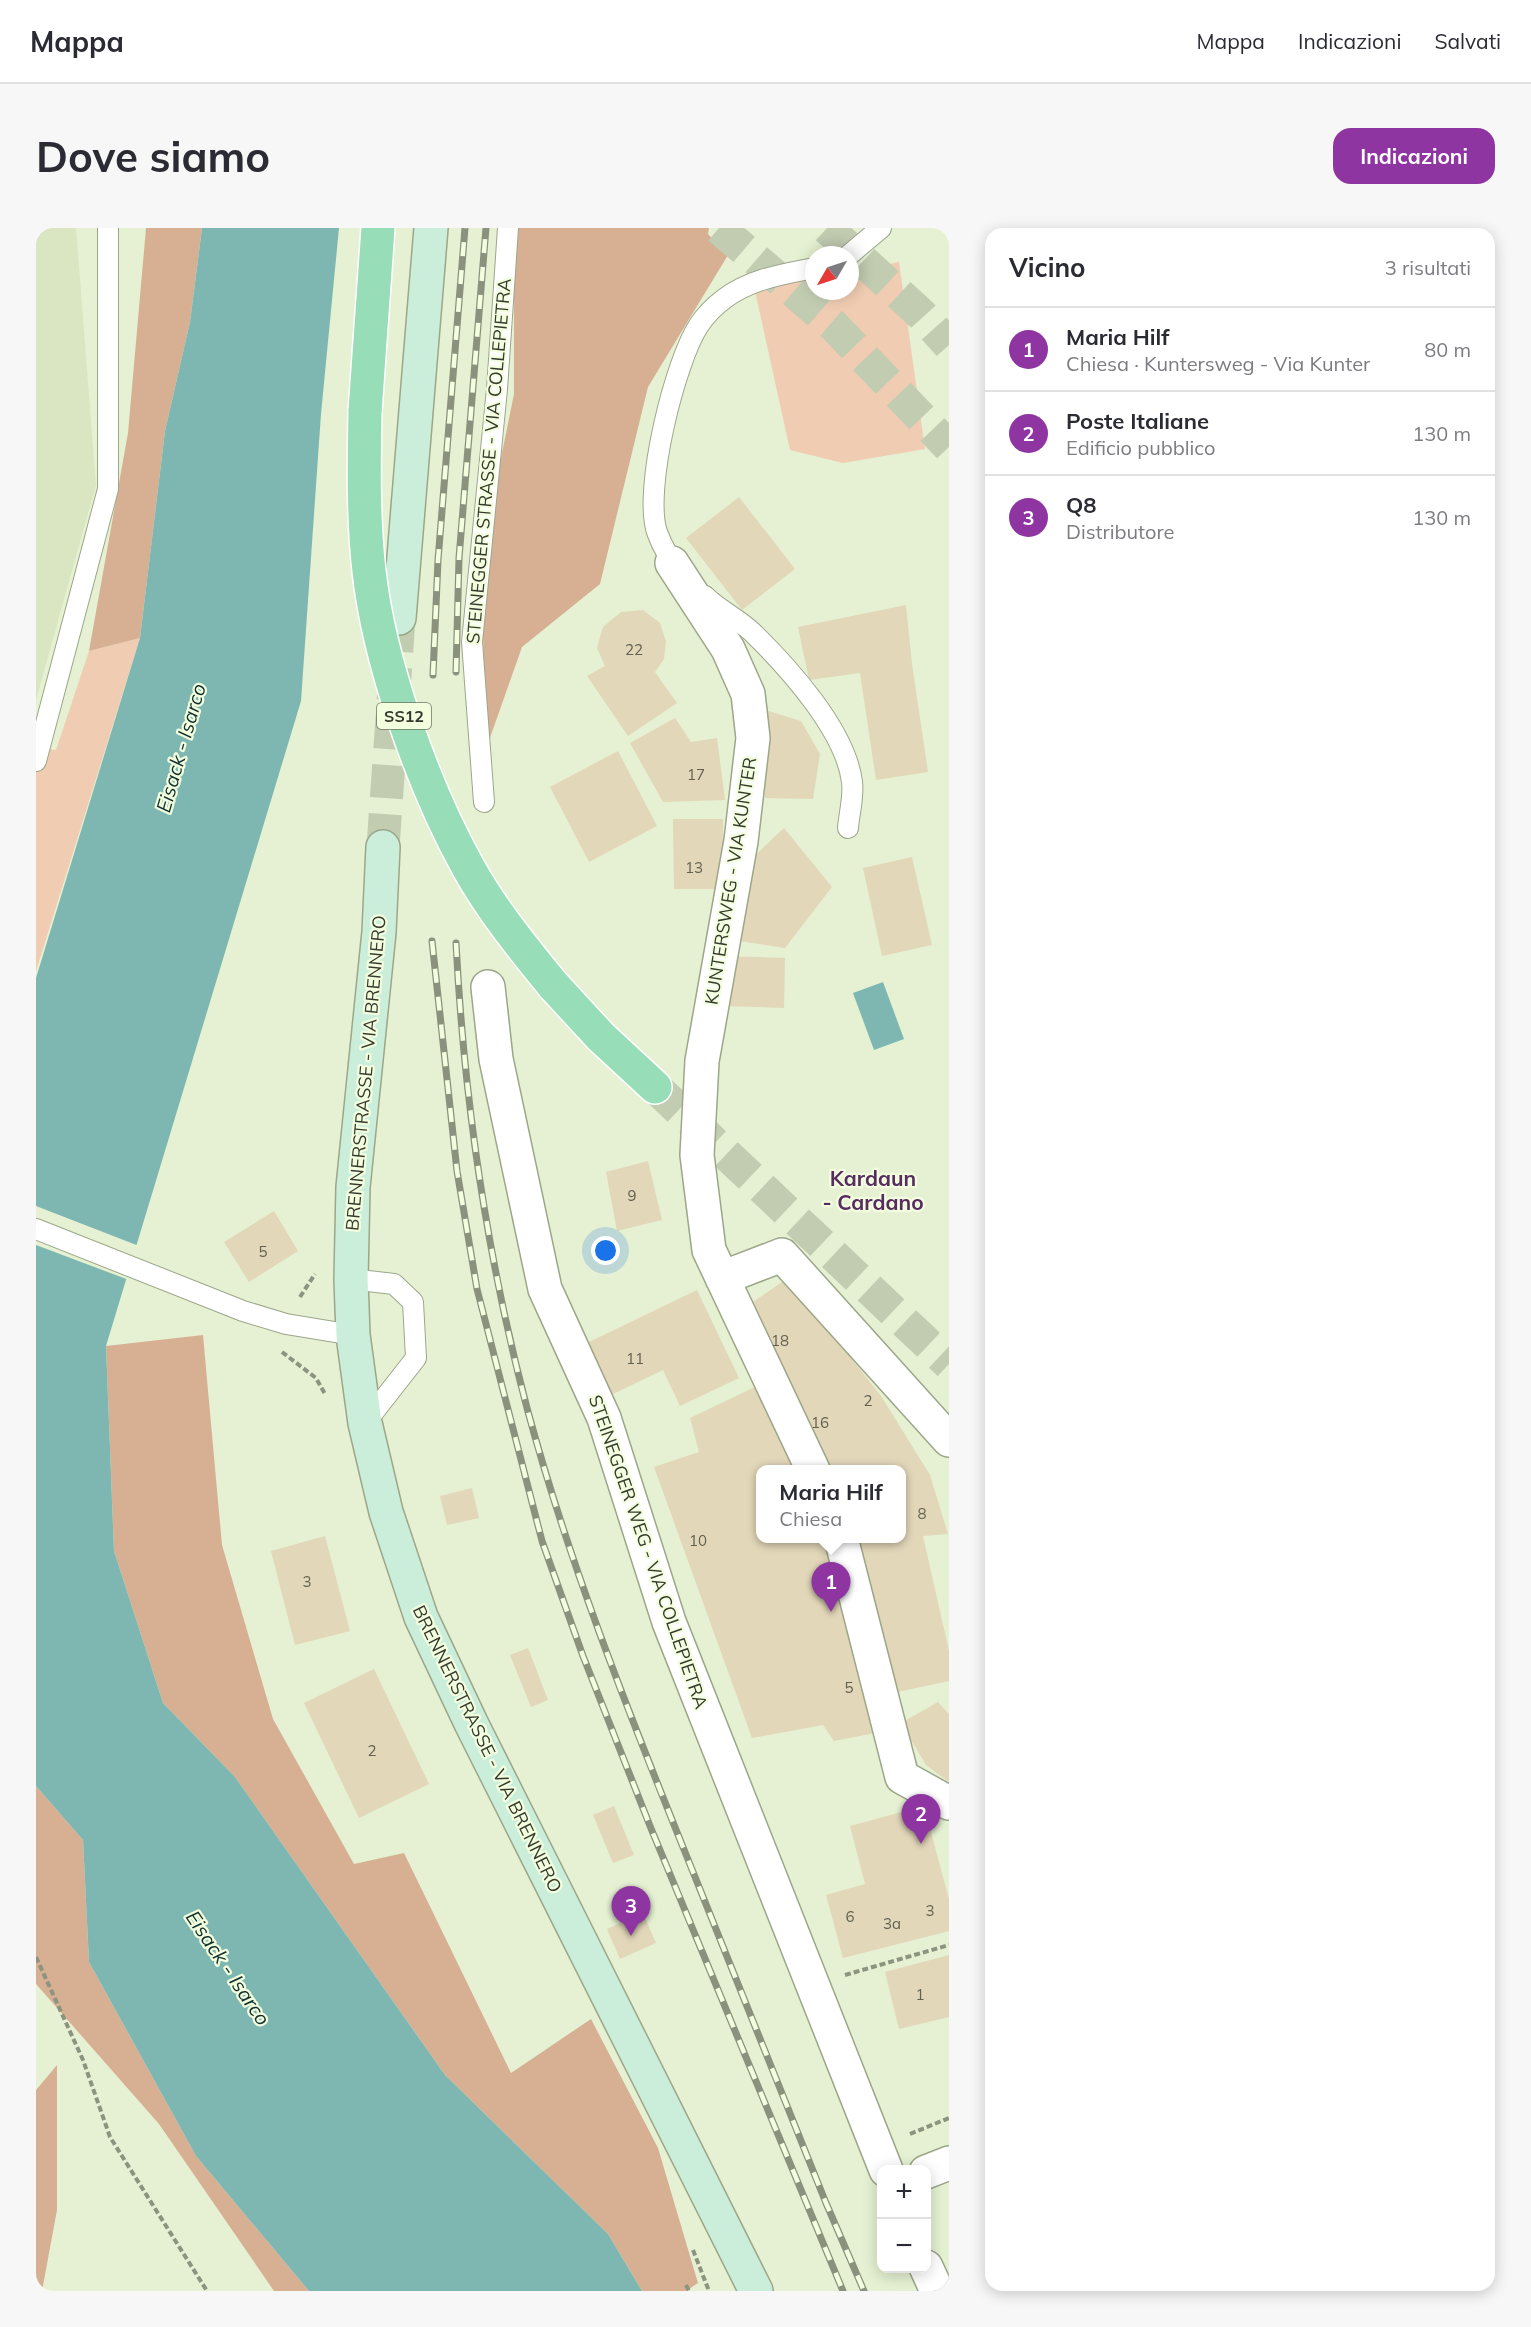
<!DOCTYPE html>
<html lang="it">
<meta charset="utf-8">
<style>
:root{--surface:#fff;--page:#f7f7f7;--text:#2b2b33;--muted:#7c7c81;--line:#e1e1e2;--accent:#8e35a1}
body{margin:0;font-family:Mulish,sans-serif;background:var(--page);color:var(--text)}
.controls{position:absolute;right:18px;bottom:18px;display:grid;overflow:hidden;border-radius:12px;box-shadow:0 3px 15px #0003}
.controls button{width:54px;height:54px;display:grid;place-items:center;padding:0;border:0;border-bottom:2px solid var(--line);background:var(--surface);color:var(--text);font:30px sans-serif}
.compass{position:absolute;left:769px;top:18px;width:54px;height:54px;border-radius:50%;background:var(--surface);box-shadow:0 3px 15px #0003;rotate:231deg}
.you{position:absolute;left:570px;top:1023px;width:21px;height:21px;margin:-15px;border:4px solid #fff;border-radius:50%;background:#1a73e8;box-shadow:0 0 0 9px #1a73e833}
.badge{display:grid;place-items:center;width:39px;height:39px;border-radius:50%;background:var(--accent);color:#fff;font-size:20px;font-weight:700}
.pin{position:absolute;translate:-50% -50px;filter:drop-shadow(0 2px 3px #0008)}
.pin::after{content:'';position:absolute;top:32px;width:21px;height:18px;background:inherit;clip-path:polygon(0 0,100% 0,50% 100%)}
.popup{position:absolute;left:720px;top:1237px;width:150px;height:78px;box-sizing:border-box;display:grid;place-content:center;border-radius:12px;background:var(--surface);filter:drop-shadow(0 2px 4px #0005);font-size:20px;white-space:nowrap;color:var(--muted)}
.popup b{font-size:22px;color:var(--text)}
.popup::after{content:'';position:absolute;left:50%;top:100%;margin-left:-12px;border:12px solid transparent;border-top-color:var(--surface)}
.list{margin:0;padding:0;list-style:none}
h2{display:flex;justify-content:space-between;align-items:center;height:78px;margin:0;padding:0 24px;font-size:26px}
h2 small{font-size:20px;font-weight:400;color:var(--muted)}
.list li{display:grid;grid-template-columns:39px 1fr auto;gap:18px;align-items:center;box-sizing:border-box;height:84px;padding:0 24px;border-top:2px solid var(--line)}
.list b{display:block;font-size:22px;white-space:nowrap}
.list p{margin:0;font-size:20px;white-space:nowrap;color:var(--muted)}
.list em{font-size:20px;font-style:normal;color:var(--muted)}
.map{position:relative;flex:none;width:913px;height:2063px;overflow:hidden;border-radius:18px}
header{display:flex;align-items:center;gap:36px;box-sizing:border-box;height:84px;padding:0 30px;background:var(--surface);border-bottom:2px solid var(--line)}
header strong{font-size:28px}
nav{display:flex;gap:33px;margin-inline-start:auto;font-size:21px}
.intro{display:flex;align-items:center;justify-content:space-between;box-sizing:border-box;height:144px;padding:0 36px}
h1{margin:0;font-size:42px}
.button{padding:15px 27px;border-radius:18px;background:var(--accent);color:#fff;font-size:21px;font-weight:700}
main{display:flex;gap:36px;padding:0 36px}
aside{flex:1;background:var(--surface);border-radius:18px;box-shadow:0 3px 15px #0003}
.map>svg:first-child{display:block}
.built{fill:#d9e6c1}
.green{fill:#f0ccb2}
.forest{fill:#d7b094}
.water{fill:#7eb7b2}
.pier{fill:#e5f1d2}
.building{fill:#e2d7b9}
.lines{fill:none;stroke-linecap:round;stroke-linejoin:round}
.secondary-tunnel{stroke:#c2ccb1;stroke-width:33;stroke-dasharray:33 16;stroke-linecap:butt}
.primary-tunnel{stroke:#c2ccb1;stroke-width:33;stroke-dasharray:33 16;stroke-linecap:butt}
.motorway-tunnel{stroke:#c2ccb1;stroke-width:33;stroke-dasharray:33 16;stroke-linecap:butt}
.service-casing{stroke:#9ca689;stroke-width:22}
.minor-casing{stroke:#9ca689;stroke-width:36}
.secondary-casing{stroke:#9ca689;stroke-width:36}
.primary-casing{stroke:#fff;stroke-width:36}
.path{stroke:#8c947f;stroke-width:4;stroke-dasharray:6 3;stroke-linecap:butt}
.service{stroke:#fff;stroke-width:20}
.minor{stroke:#fff;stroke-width:33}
.secondary{stroke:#cbeedb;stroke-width:33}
.primary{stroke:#97ddb7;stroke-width:33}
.rail-casing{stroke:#8a927d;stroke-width:7}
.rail{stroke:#f3fedf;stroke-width:4.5;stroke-dasharray:14;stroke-linecap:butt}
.primary-bridge-casing{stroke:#fff;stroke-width:36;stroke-linecap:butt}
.primary-bridge{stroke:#97ddb7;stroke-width:33}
.labels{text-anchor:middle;stroke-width:4.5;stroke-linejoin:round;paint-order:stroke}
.number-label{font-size:15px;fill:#616151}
.shield{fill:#f3fedf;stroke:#6f7563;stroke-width:1.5}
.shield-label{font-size:16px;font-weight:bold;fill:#363a2e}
.street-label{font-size:18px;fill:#363a2e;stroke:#f3fedf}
.water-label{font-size:20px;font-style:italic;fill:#12302e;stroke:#f3fedf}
.quarter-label{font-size:21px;font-weight:bold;fill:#572c60;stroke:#f3fedf}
</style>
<header>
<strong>Mappa</strong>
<nav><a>Mappa</a><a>Indicazioni</a><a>Salvati</a></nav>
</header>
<div class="intro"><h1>Dove siamo</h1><a class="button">Indicazioni</a></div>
<main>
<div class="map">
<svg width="913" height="2063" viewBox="0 0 913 2063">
<rect width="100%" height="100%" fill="#e5f1d2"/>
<!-- built -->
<path class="built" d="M0 0H40L60 257 0 472Z"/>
<!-- green -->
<path class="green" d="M863 34 889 221 807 235 754 222 719 63 778 51V63H814V44Z
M104 410 0 743V519L20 522 53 423Z"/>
<!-- forest -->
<path class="forest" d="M110 0H166L154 94 129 203 104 410 53 423 92 205Z
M478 0H673L672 6 692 27 612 159 564 356 486 419 450 521 445 328 478 166Z
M167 1107 186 1317 237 1491 318 1636 368 1625 475 1845 555 1791 622 1920 662 2055 650 2063H606L572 2006 409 1847 199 1549 127 1475 78 1323 70 1118Z
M0 1558 47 1612 53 1734 160 1928 273 2063H238L123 1896 0 1756Z
M21 1837V1982L6 2063H0V1862Z"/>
<!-- water -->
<path class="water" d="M166 0H303L285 186 265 473 70 1118 78 1323 127 1475 199 1549 409 1847 572 2006 606 2063H273L160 1928 53 1734 47 1612 0 1558V750L104 410 129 203 154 94Z
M847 754 868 811 838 822 817 765Z"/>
<!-- pier -->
<path class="pier" d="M0 978 103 1018 93 1052 0 1017Z"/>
<!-- building -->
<path class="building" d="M703 269 759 341 706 382 650 310Z
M870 377 876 436 892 544 840 552 824 445 773 452 762 399Z
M607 382 624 395 630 413 628 431 619 444 641 475 592 508 551 448 569 438 561 420 567 399 585 384Z
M729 482 765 493 784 526 777 571 729 570Z
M639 490 655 514 681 510 689 572 627 574 594 515Z
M582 523 621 598 553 634 514 559Z
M637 591H687V661H638Z
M748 600 796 659 749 720 697 712 709 637Z
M876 629 896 717 846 728 827 640Z
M688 728 749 730 748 780 686 778Z
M612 933 626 992 581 1003 570 944Z
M238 983 262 1023 213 1054 188 1014Z
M752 1050 845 1168 894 1247 912 1306 887 1308 913 1423V1453L857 1465 815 1310H866V1242H786L711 1078Z
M661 1062 703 1150 644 1178 627 1142 575 1167 551 1115Z
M723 1157 770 1242H724V1310H799L839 1505 798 1513 787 1497 716 1510 618 1239 663 1224 654 1190Z
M436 1260 443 1290 411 1297 404 1268Z
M289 1308 314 1403 259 1417 235 1323Z
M492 1420 512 1472 495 1479 474 1427Z
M338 1441 393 1556 323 1590 268 1475Z
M902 1474 913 1486V1554L890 1537 865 1495Z
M578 1578 598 1627 577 1635 557 1587Z
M888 1578 913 1671V1703L807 1730 790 1667 829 1656 814 1598Z
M607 1685 620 1715 584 1731 571 1701Z
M913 1727V1789L863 1801 849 1744Z"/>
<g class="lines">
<!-- secondary-tunnel -->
<path class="secondary-tunnel" d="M347 619 363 390"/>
<!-- primary-tunnel -->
<path class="primary-tunnel" d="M619 859 913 1136"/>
<!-- motorway-tunnel -->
<path class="motorway-tunnel" d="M683 0 798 98 913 219
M791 0 886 87 913 117"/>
<!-- service casing -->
<g class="service-casing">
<path id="service" d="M813 27 845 0
M644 343C634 332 626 318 621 304 607 262 639 133 663 97 669 88 680 77 688 71 714 51 748 46 778 40
M669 368C683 382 701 390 716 404 752 439 810 503 816 554 818 569 813 586 812 600
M0 533 72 261V0
M448 574 436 414 461 161 472 0
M0 1001 207 1083 250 1096 317 1107
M315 1051 358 1056 377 1074 380 1130 329 1195"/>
</g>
<!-- minor casing -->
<g class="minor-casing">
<path id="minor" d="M636 335 692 421 712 466 717 510 705 613 666 833 661 927 673 1022 777 1242
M452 759 460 831 509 1061 568 1190 633 1394 850 1942
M686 1050 746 1027 913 1212
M805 1310 866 1549 913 1575
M890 1944 913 1935
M890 2039 901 2063"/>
</g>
<!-- secondary casing -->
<g class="secondary-casing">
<path id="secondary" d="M363 390 395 0
M347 619 343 704 317 959 315 1051 317 1107 329 1195 350 1284 385 1389 435 1495 720 2063"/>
</g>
<!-- primary casing -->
<g class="primary-casing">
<path id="primary" d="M329 184 342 0
M517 757 565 809 619 859"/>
</g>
<!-- path -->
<path class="path" d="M264 1069 279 1046
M246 1124 280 1150 289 1166
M0 1729 47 1832 74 1909 171 2063
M809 1747 913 1717
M874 1906 913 1890
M657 2022 673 2063
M650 2057 653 2063"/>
<!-- service -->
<use href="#service" class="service"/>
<!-- minor -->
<use href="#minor" class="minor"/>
<!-- secondary -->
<use href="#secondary" class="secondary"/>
<!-- primary -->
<use href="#primary" class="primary"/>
<!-- rail casing -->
<g class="rail-casing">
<path id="rail" d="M420 444 423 330 450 0
M397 447 402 332 429 0
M396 713 421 943 441 1061 506 1313 547 1428 614 1598 807 2063
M420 715C428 871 451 1029 491 1180 532 1332 590 1478 649 1624 696 1741 743 1858 790 1975L828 2063"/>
</g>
<!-- rail -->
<use href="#rail" class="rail"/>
<!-- primary-bridge casing -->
<g class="primary-bridge-casing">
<path id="primary-bridge" d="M329 184C328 237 327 289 333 343 343 434 387 558 432 639 455 681 487 720 517 757"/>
</g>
<!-- primary-bridge -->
<use href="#primary-bridge" class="primary-bridge"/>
</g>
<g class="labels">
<!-- number labels -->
<g class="number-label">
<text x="598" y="427">22</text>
<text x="660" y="552">17</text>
<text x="658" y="645">13</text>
<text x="596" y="973">9</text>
<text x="227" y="1029">5</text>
<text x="744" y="1118">18</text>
<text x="599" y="1136">11</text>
<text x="832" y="1178">2</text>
<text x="784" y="1200">16</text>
<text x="886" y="1291">8</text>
<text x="662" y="1318">10</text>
<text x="271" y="1359">3</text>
<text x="813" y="1465">5</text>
<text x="336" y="1528">2</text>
<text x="894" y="1688">3</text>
<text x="814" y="1694">6</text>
<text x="856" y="1701">3a</text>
<text x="884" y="1772">1</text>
</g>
<!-- shield labels -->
<rect class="shield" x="341" y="475" width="54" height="26" rx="4.5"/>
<g class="shield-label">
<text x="368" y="494">SS12</text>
</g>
<!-- street labels -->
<g class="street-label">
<text transform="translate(453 233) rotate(-85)" y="6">STEINEGGER STRASSE - VIA COLLEPIETRA</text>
<text transform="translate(695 653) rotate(-81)" y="6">KUNTERSWEG - VIA KUNTER</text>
<text transform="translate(330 845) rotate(-85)" y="6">BRENNERSTRASSE - VIA BRENNERO</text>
<text transform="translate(612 1324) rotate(71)" y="6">STEINEGGER WEG - VIA COLLEPIETRA</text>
<text transform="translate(451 1521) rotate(64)" y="6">BRENNERSTRASSE - VIA BRENNERO</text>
</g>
<!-- water labels -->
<g class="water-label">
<text transform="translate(145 520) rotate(-74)" y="7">Eisack - Isarco</text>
<text transform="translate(192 1740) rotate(56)" y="7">Eisack - Isarco</text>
</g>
<!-- quarter labels -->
<g class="quarter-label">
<text x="837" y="958">Kardaun<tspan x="837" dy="24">- Cardano</tspan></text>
</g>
</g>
</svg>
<div class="controls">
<button>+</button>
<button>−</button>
</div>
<svg class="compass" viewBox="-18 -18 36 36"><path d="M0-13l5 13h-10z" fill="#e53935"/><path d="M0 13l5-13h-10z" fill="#7c7c81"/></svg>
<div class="you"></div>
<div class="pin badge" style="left:795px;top:1384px">1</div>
<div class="popup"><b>Maria Hilf</b>Chiesa</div>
<div class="pin badge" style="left:885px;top:1616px">2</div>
<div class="pin badge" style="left:595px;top:1708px">3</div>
</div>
<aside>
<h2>Vicino<small>3 risultati</small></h2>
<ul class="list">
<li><span class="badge">1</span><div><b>Maria Hilf</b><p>Chiesa · Kuntersweg - Via Kunter</p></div><em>80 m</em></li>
<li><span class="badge">2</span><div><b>Poste Italiane</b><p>Edificio pubblico</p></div><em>130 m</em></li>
<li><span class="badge">3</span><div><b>Q8</b><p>Distributore</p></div><em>130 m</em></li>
</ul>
</aside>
</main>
